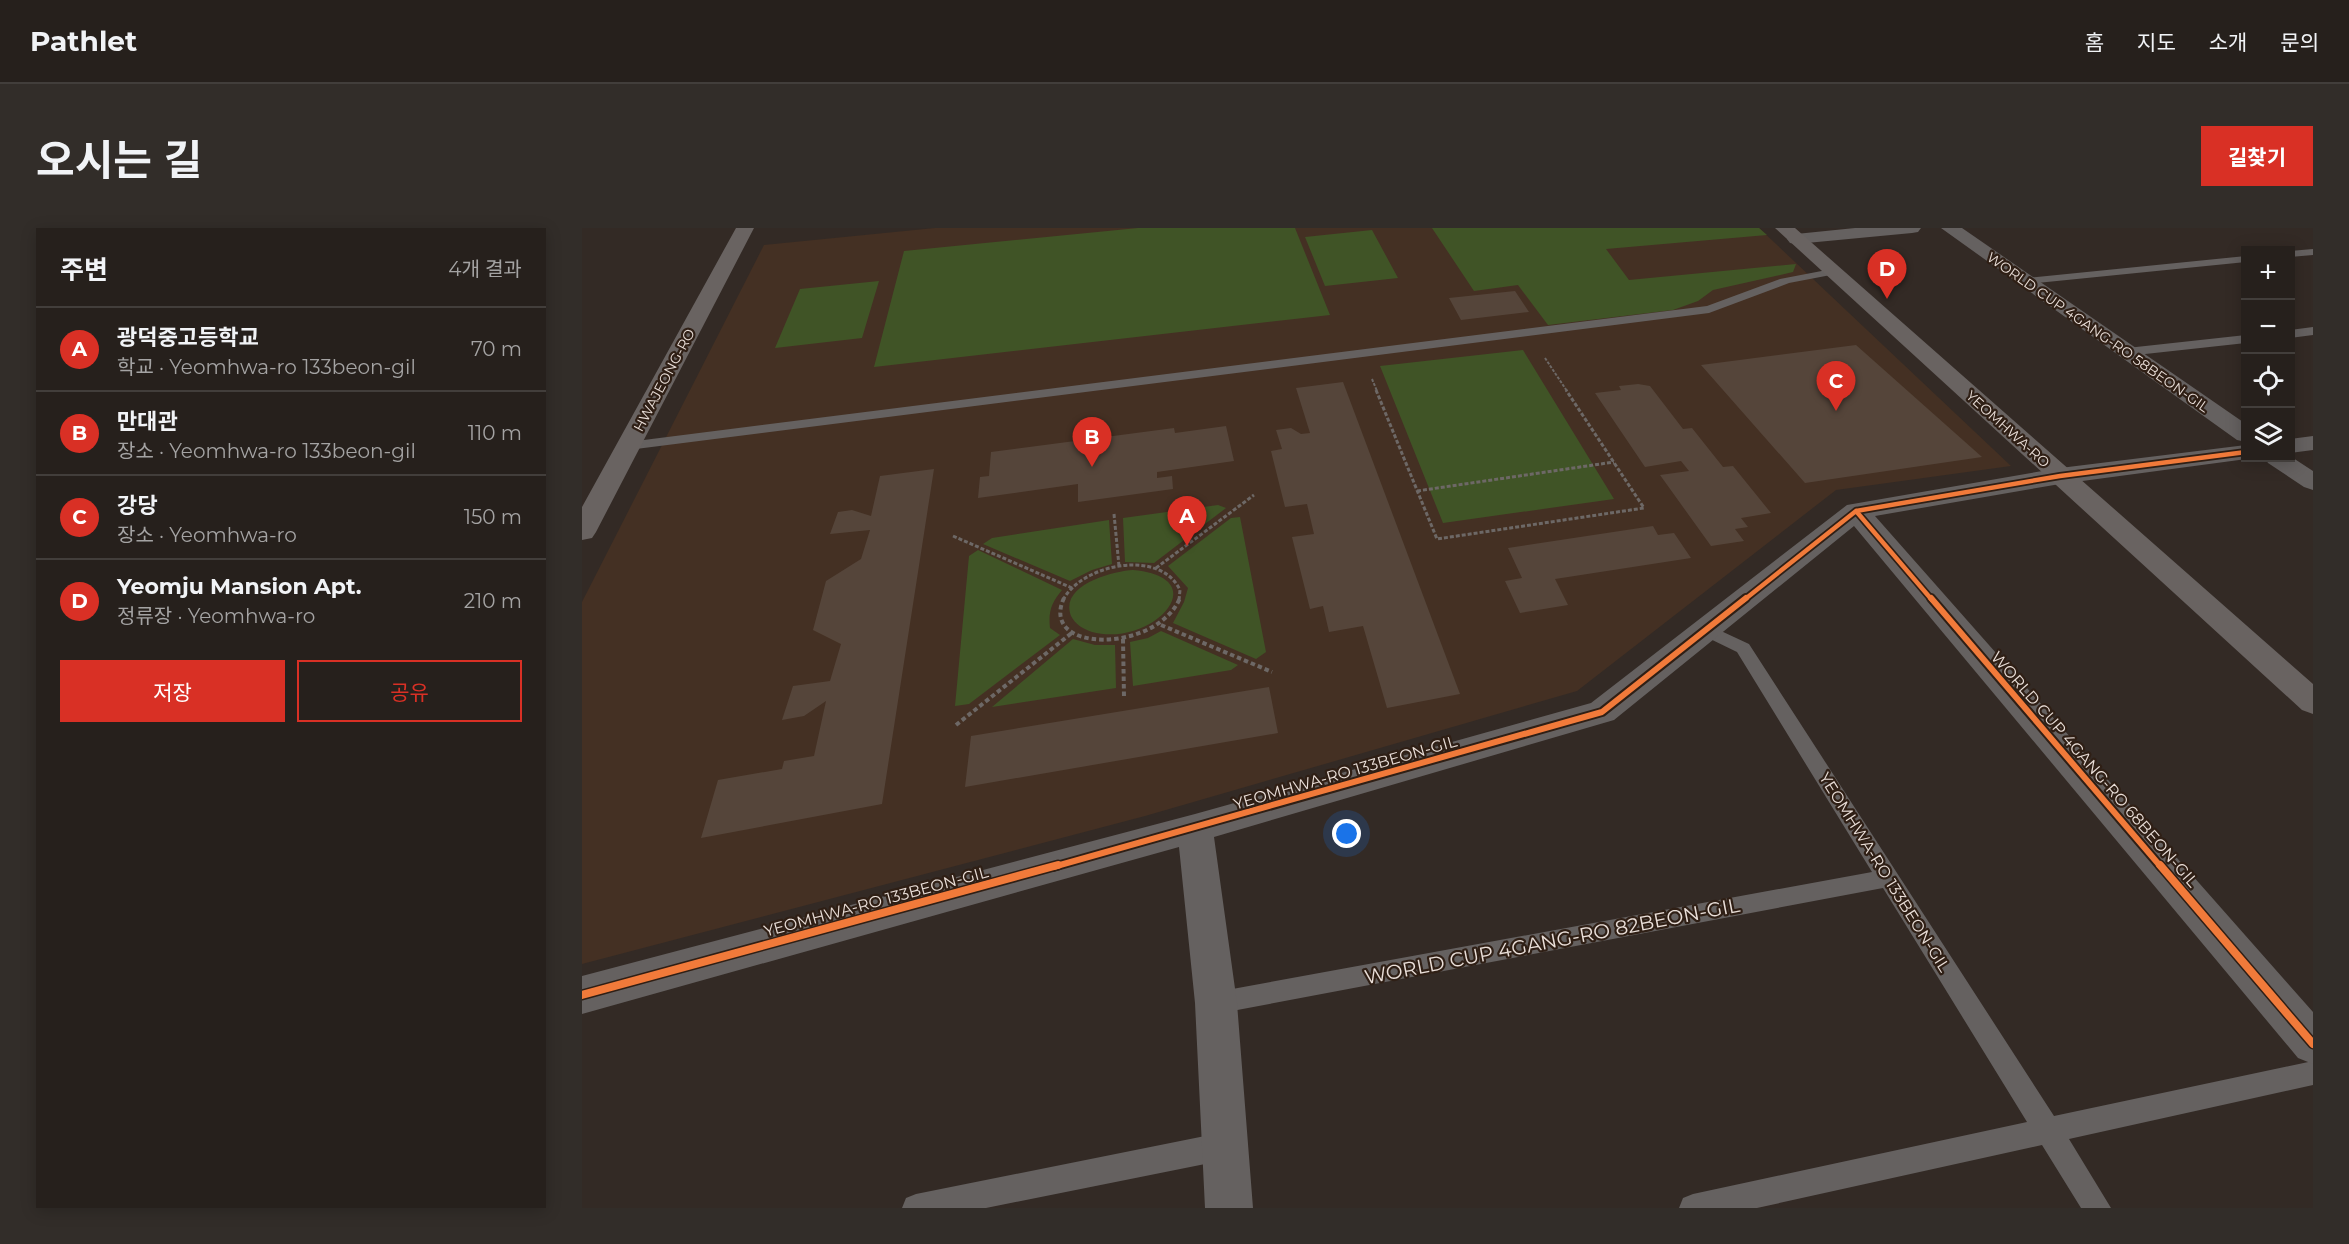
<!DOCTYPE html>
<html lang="ko">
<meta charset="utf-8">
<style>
:root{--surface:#26201c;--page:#322d29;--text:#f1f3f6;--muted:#a4a3a3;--line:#423e3b;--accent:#d93025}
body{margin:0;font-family:Montserrat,"Noto Sans KR",sans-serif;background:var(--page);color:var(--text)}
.controls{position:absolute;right:18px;top:18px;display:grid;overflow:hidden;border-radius:0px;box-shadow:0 3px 15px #0003}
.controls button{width:54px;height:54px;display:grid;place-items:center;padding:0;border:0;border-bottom:2px solid var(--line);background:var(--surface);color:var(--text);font:30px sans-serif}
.you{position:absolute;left:765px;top:606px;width:21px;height:21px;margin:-15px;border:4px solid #fff;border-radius:50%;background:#1a73e8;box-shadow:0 0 0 9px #1a73e833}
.badge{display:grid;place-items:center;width:39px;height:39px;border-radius:50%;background:var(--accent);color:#fff;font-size:20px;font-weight:700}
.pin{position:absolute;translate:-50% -50px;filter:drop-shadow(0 2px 3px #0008)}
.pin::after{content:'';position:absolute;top:32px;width:21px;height:18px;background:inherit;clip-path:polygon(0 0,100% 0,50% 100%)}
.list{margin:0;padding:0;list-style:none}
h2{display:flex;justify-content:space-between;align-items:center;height:78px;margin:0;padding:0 24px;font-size:26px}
h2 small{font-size:20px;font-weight:400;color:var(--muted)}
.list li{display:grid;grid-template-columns:39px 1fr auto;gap:18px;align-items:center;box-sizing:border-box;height:84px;padding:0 24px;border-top:2px solid var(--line)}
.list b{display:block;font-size:22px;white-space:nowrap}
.list p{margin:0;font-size:20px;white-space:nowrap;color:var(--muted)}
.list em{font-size:20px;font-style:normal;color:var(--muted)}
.actions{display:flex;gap:12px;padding:18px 24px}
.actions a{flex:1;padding:14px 0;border:2px solid var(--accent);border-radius:0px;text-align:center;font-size:21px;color:var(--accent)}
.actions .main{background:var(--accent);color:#fff}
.icon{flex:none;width:33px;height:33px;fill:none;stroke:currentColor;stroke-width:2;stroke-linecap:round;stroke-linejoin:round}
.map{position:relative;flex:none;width:1731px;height:980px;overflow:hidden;border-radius:0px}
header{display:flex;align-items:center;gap:36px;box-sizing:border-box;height:84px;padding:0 30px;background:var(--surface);border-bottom:2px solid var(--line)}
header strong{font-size:28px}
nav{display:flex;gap:33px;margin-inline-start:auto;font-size:21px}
.intro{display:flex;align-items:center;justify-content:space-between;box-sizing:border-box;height:144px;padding:0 36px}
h1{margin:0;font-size:42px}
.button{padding:15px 27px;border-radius:0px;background:var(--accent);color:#fff;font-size:21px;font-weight:700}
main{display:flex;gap:36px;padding:0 36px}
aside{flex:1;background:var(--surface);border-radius:0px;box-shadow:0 3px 15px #0003}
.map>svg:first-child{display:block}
.built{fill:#443023}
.green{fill:#405426}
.building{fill:#55453a}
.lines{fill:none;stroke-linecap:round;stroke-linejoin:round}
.path-far2{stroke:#6d6866;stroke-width:2;stroke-dasharray:3 1.5;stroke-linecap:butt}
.path-far1{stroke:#6d6866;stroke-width:3;stroke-dasharray:4 2;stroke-linecap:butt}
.path{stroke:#6d6866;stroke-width:4;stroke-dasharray:4.5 3;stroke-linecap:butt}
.lane{fill:#656160;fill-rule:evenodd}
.street{fill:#656160;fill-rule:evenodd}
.secondary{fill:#696361;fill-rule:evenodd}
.cycleway-far2-casing{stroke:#2f1f15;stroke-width:8}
.cycleway-far1-casing{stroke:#2f1f15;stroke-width:10}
.cycleway-casing{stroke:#2f1f15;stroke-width:11}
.cycleway-far2{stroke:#f17a3a;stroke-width:4.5}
.cycleway-far1{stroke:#f17a3a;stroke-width:6}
.cycleway{stroke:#f17a3a;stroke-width:8}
.labels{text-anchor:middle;stroke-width:4.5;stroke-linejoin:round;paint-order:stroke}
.far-street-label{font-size:14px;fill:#eadfd9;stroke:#2f1f15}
.street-label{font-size:16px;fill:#eadfd9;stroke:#2f1f15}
.near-street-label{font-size:20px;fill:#eadfd9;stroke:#2f1f15}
</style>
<header>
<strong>Pathlet</strong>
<nav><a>홈</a><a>지도</a><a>소개</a><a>문의</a></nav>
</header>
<div class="intro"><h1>오시는 길</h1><a class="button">길찾기</a></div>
<main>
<aside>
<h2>주변<small>4개 결과</small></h2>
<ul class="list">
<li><span class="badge">A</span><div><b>광덕중고등학교</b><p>학교 · Yeomhwa-ro 133beon-gil</p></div><em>70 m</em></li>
<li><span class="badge">B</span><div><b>만대관</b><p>장소 · Yeomhwa-ro 133beon-gil</p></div><em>110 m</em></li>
<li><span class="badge">C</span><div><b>강당</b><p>장소 · Yeomhwa-ro</p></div><em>150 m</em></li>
<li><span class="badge">D</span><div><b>Yeomju Mansion Apt.</b><p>정류장 · Yeomhwa-ro</p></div><em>210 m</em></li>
</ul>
<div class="actions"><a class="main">저장</a><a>공유</a></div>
</aside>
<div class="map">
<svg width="1731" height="980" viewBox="0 0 1731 980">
<rect width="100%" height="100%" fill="#332a25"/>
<!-- built -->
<path class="built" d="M353 0H1177L1429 238 1254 262 995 463 563 588 0 736V374L182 17Z"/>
<!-- green -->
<path class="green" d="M556 0H713L748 87 292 139 322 23Z
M850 0H1177L1185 7 1024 21 1047 52 1214 36 1211 44 1131 62 1116 73 1091 82 966 97 936 57 892 63Z
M790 2 816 50 743 58 723 9Z
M297 53 280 110 193 120 218 61Z
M941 122 1032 271 861 295 798 138Z
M636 277 644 280 572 335 543 334 541 290Z
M658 289 684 424 674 431 591 395 602 374 606 360 586 338 649 290Z
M527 292 530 336 510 342 488 353 401 316 410 310Z
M396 322 480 362C470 374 466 383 468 400L478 407 387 476 373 478 387 328Z
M551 342C636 350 569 420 510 404 501 401 493 396 489 388 477 357 531 343 551 342Z
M579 403 656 437 649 442 551 458 548 414 566 410Z
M491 411 513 417H533L534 460 410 479Z"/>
<!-- building -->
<path class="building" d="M933 63 947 84 879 92 867 70Z
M1274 117 1400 229 1223 255 1119 137Z
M761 154 878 466 805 480 781 398 747 404 741 378 728 381 710 309 732 306 725 276 703 279 689 223 700 221 694 202 709 200 719 206 728 205 714 160Z
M1056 156 1068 158 1101 201 1110 200 1141 239 1151 238 1189 285 1159 290 1166 299 1153 301 1162 313 1129 318 1078 247 1107 243 1099 233 1063 239 1013 165 1039 162 1037 158Z
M644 198 652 233 575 244V250L590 248 591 261 496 274V256L396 270 398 249 407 248 409 224 592 200 593 205Z
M352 241 300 576 119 610 136 552 200 541 202 533 232 528 244 473 222 488 200 492 211 458 248 453 259 416 231 402 244 353 279 331 288 302 248 306 256 284 270 282 289 288 298 248Z
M1071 298 1076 307 1092 305 1109 330 973 351 986 377 938 385 923 353 940 350 926 320Z
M687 459 696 505 383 559 389 508Z"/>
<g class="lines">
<!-- path-far2 -->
<path class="path-far2" d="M963 130 985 163
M790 151 795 163"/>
<!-- path-far1 -->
<path class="path-far1" d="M794 162 855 311 1062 280 984 162
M835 263 1032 234
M532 286 537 338
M371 308 490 360
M574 340 672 267
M481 372C500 336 578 320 598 362L597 372"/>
<!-- path -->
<path class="path" d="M482 370C456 426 575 425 598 370
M579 397 690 444
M541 411 542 469
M374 497 491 404"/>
<!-- lane -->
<path class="lane" d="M1731 21V27L1708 29V23Z
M1664 28V34L1444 56 1438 53 1444 50Z
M1250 41 1254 42V46L1207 55 1127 85 46 222 39 218 46 214 1125 78 1198 51Z
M1731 99V107L1708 110V102Z
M1664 107V115L1545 128 1539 124 1545 120Z
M1124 396 1167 416 1472 888 1731 833V857L1487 911 1529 980H1499L1460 917 1175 980H1097L1101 970 1111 966 1445 894 1301 660 634 786 625 783 622 775 625 767 634 764 1290 644 1155 424 1118 406 1115 402 1118 398Z
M643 904 653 908 657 918 653 928 643 932 404 980H320L324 970 334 966Z"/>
<!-- street -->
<path class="street" d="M1273 0H1339L1336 4 1330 5 1214 16 1208 15 1205 11 1208 7 1214 6Z
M1359 0H1380L1664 196V214L1655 212Z
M1731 208V222L1708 225V211Z
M1664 217V230H1672L1478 256 1293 288 1731 784V836L1716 830 1272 298 1032 492 632 609 655 775 671 980H623L613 775 597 619 0 786V748L613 586 1009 475 1265 277 1478 240Z
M1708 228 1731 243V262L1722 259 1686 235 1683 230Z"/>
<!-- secondary -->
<path class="secondary" d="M154 0H172L14 304 10 310 0 312V279Z
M1193 0H1213L1731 456V486L1720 482Z"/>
<!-- cycleway-far2 casing -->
<g class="cycleway-far2-casing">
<path id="cycleway-far2" d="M1274 283 1350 372
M1162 372 1274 283 1478 248 1664 224"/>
</g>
<!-- cycleway-far1 casing -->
<g class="cycleway-far1-casing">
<path id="cycleway-far1" d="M1349 370 1579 639
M471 639 1020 484 1164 370"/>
</g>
<!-- cycleway casing -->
<g class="cycleway-casing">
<path id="cycleway" d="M1578 637 1731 816
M0 767 476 637"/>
</g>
<!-- cycleway-far2 -->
<use href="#cycleway-far2" class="cycleway-far2"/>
<!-- cycleway-far1 -->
<use href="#cycleway-far1" class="cycleway-far1"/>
<!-- cycleway -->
<use href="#cycleway" class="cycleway"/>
</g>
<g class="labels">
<!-- far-street labels -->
<g class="far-street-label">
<text transform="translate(1516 104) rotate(35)" y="5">WORLD CUP 4GANG-RO 58BEON-GIL</text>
<text transform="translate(82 152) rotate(-62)" y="5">HWAJEONG-RO</text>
<text transform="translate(1426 201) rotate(42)" y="5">YEOMHWA-RO</text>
</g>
<!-- street labels -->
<g class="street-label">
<text transform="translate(1513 541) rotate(49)" y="6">WORLD CUP 4GANG-RO 68BEON-GIL</text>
<text transform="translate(763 544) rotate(-16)" y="6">YEOMHWA-RO 133BEON-GIL</text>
<text transform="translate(1303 644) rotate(58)" y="6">YEOMHWA-RO 133BEON-GIL</text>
<text transform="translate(294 673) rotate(-15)" y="6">YEOMHWA-RO 133BEON-GIL</text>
</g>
<!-- near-street labels -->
<g class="near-street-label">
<text transform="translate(970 713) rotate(-11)" y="7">WORLD CUP 4GANG-RO 82BEON-GIL</text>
</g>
</g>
</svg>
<div class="controls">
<button>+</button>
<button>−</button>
<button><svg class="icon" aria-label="locate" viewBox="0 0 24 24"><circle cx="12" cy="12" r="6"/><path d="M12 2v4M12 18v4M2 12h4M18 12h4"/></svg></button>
<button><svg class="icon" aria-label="layers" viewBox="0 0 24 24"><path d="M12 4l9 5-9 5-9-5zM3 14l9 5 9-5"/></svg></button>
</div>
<div class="you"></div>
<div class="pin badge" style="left:605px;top:318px">A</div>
<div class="pin badge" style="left:510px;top:239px">B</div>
<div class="pin badge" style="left:1254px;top:183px">C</div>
<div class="pin badge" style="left:1305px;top:71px">D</div>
</div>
</main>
